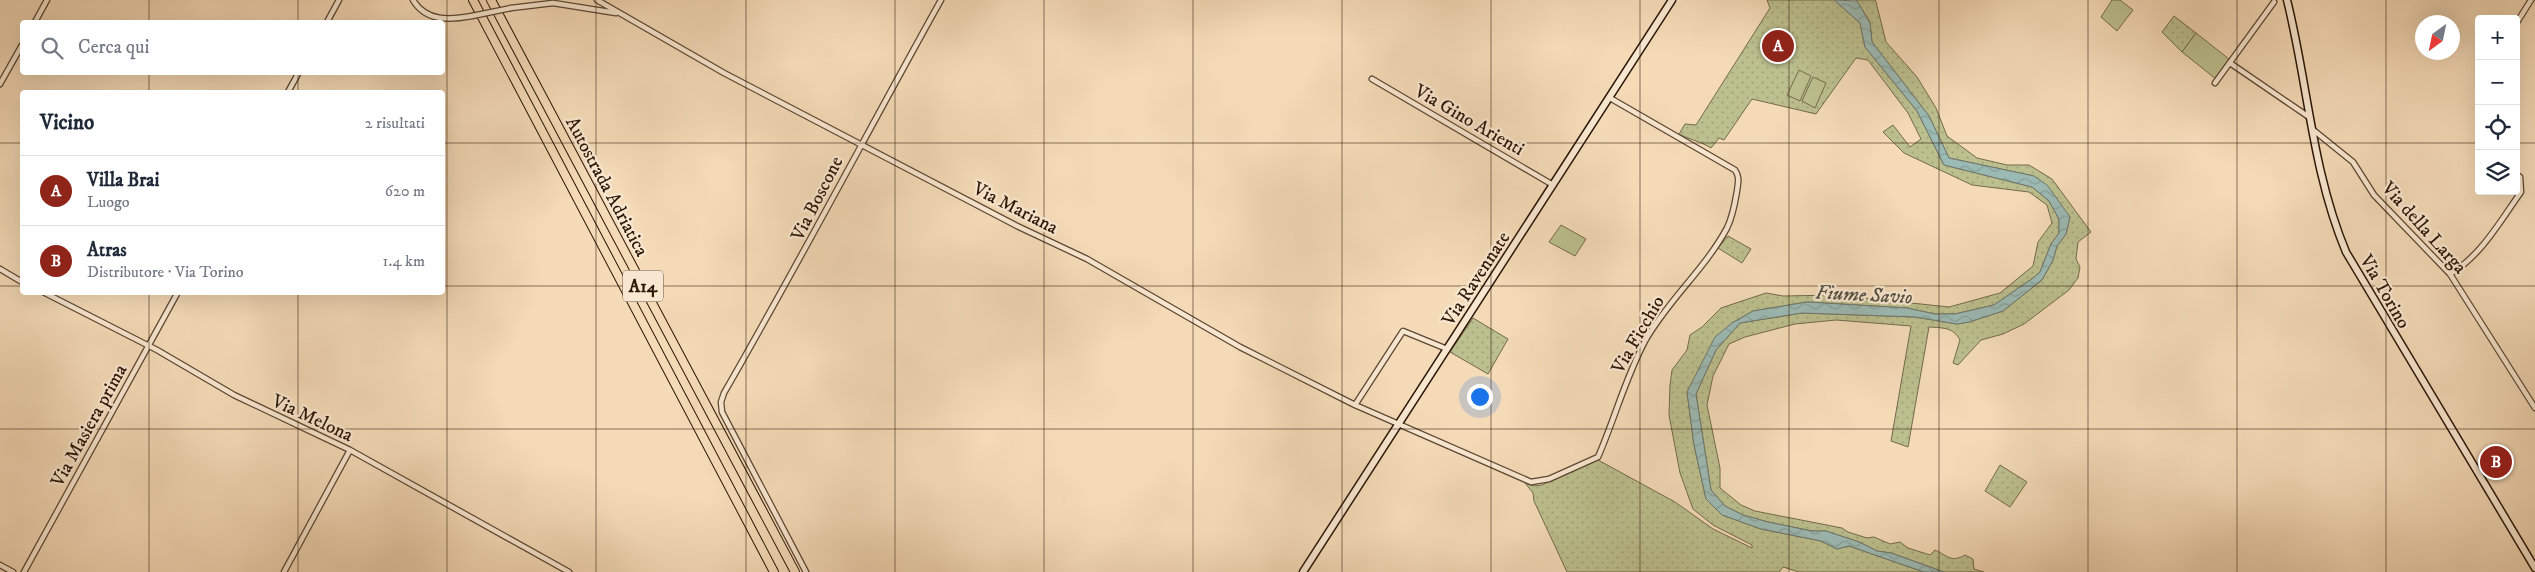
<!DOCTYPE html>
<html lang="it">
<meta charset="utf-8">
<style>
:root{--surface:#fff;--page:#f2f2f3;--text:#1f2937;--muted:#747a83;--line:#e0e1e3;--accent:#8f2418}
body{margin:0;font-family:"IM FELL DW Pica",serif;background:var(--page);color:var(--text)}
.controls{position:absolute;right:15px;top:15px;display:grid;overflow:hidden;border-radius:5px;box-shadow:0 5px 20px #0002}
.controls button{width:45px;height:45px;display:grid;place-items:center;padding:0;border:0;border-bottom:1px solid var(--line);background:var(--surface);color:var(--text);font:25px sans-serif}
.compass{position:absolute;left:2415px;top:15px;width:45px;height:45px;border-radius:50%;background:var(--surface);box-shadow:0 5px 20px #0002;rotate:213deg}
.you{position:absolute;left:1479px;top:396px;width:18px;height:18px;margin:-12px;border:4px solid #fff;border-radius:50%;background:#1a73e8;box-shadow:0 0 0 8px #1a73e833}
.badge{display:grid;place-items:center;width:32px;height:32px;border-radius:50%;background:var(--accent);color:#fff;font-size:16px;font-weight:700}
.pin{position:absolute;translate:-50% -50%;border:2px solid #fff;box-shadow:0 1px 5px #0006}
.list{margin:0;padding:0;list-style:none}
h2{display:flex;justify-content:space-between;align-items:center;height:65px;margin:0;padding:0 20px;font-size:21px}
h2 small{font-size:16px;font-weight:400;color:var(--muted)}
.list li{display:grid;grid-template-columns:32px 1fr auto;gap:15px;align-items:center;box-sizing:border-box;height:70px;padding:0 20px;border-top:1px solid var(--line)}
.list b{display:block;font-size:19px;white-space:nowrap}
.list p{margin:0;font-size:16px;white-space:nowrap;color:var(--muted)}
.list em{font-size:16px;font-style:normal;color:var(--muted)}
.icon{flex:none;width:28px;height:28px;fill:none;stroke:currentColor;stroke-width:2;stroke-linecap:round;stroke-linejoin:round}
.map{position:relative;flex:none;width:2535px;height:572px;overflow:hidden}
.search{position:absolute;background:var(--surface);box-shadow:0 5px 20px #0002;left:20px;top:20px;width:425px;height:55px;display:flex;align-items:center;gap:12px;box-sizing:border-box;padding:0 18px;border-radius:5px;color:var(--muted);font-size:19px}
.panel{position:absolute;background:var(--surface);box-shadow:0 5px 20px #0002;left:20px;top:90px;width:425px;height:205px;border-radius:5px}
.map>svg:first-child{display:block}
.grass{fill:url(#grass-dots);stroke:#746a4a}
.green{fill:#bcbf8e;stroke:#746a4a}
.water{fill:url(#water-waves);stroke:#6f786e}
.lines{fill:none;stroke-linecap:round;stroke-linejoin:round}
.minor-casing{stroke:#5d4632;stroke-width:7}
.secondary-casing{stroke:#2b1505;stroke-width:9}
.motorway-casing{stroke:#2b1505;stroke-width:10}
.minor{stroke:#f8e7d0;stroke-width:4.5}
.secondary{stroke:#f8e7d0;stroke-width:6}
.motorway{stroke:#f4dab7;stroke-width:8}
.minor-bridge-casing{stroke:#5d4632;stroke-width:7;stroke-linecap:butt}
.minor-bridge{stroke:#f8e7d0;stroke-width:4.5}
.grid{fill:none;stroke:#2b1505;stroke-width:1;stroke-opacity:0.55}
.labels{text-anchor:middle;stroke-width:4.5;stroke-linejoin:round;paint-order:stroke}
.shield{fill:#f8e7d0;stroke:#685442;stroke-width:1}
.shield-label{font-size:18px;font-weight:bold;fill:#2b1505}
.street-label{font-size:19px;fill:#2b1505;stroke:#f8e7d0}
.water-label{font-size:20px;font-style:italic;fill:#534f42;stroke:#f8e7d0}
</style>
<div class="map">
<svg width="2535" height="572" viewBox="0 0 2535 572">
<defs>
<pattern id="grass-dots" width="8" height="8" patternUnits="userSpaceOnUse" patternTransform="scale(1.25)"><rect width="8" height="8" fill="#bcbf8e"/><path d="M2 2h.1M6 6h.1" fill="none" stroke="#a2a379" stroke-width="1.8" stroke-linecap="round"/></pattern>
<pattern id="water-waves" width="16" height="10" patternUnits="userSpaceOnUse" patternTransform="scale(1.25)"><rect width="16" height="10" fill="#9cbab4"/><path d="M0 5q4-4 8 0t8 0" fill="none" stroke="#879f99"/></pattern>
</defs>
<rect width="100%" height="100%" fill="#f4dab7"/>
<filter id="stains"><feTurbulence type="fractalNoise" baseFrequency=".004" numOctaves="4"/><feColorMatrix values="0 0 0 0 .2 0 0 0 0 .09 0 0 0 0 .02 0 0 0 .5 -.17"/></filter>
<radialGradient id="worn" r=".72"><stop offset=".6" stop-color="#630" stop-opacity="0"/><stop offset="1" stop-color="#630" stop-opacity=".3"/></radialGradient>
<!-- grass -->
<path class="grass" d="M1767 0H1834L1860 23 1865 47 1917 111 1944 165 2032 187 2049 201 2059 219V233L2051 244 2040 272 2033 278 1994 305 1955 314H1935L1907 308 1807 302 1753 311 1732 323 1706 358 1687 392 1694 445 1706 499 1722 515 1761 529 1821 541 1837 549 1849 546 1924 572H1799L1783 567 1779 572H1567L1534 501 1533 493 1525 483 1533 486 1542 485 1598 460 1675 502 1713 529 1752 548V545L1713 525 1693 509 1680 473 1669 415 1670 385 1672 370 1687 350 1690 335 1702 327 1721 308 1766 293 1783 296 1836 295 1949 307 2000 293 2033 266 2038 242 2052 223 2047 205 2029 192 1972 185 1904 153 1883 132 1893 125 1910 147 1921 139 1908 113 1868 60 1856 58 1816 114 1752 99 1724 140 1719 138 1711 148C1700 141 1690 140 1679 134L1685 124 1696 125 1770 8Z
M1856 0H1875L1876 2 1886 42 1917 77 1936 108 1947 136 1977 158 2007 165H2029L2052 179 2091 232 2078 242 2076 259 2080 267 2078 278 2069 290 2024 324 2003 334 1981 340 1958 365 1953 363 1960 340C1953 327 1943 328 1929 327L1908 447 1891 441 1911 326 1836 320 1795 324 1745 337 1729 344 1713 376 1707 405 1720 468V488L1741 505 1755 511 1842 528 1848 532 1867 538 1874 537 1890 544 1900 542 1908 548 1930 555 1935 550C1948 556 1951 563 1965 555L1973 559 1974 569 1984 572H1944L1891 553 1877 551 1859 542 1826 531H1812L1768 522 1743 515 1725 506 1711 490 1696 394 1716 350 1740 323 1802 313 1915 317 1957 324 1969 322 2003 311 2042 280 2053 260 2057 246 2066 234 2070 217 2034 176 1949 158 1929 116 1872 42 1870 22Z
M2174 16 2196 33 2182 52 2162 32Z
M1728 236 1751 249 1742 263 1718 248Z
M1473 318 1508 339 1488 374 1450 352Z
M2000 465 2027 482 2010 507 1985 491Z"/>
<!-- green -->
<path class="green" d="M2112 0H2120L2133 10 2117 31 2101 17Z
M2196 33 2229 59 2216 79 2182 52Z
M1799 70 1811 76 1800 101 1787 95Z
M1813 77 1826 83 1815 108 1802 101Z
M1561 225 1586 239 1575 256 1549 242Z"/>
<!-- water -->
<path class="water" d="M1834 0 1857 1 1870 23 1872 42 1929 116 1949 158 2034 176 2047 185 2070 217 2066 234 2057 246 2053 260 2042 280 2003 311 1969 322 1957 324 1915 317 1802 313 1740 323 1716 350 1696 394 1711 490 1725 506 1743 515 1768 522 1812 531H1826L1859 542 1877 551 1891 553 1944 572H1924L1849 546 1837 549 1821 541 1761 529 1722 515 1706 499 1694 445 1687 392 1715 337 1732 323 1753 311 1807 302 1907 308 1935 314H1955L1994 305 2033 278 2040 272 2051 244 2059 233V219L2049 201 2032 187 1944 165 1917 111 1865 47 1860 23Z"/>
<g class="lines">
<!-- minor casing -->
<g class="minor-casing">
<path id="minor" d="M413 0C426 22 450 20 472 16
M597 0 724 73 1017 226 1087 259 1240 347 1355 405 1531 482 1549 479 1598 457C1615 418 1625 379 1645 341 1668 300 1705 269 1727 228 1733 216 1735 203 1737 191 1738 183 1740 177 1735 170L1610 98
M511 8 553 3 616 13
M35 22 47 0
M327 22 339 0
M2516 24 2531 0
M2230 63 2309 117
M1372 79 1553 185
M2215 83 2274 2
M0 84 22 45
M288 92 299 72
M2312 129 2353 162 2374 195 2450 274 2535 408
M0 269 22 282
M2450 274C2481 256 2501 220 2521 192L2520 177 2516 174
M43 292 157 350 234 395 350 450 569 572
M1355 405 1403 331 1447 349
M0 565 13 572
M24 572 178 292
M284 572 350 450
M806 572 722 412 721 402 724 393C799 263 868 131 941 0"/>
</g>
<!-- secondary casing -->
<g class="secondary-casing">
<path id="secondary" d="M2287 0C2308 84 2312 171 2346 252L2535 568
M1303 572 1672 0"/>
</g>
<!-- motorway casing -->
<g class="motorway-casing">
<path id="motorway" d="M473 0 774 572
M491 0 795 572"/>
</g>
<!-- minor -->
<use href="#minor" class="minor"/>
<!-- secondary -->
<use href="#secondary" class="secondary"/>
<!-- motorway -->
<use href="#motorway" class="motorway"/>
<!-- minor-bridge casing -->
<g class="minor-bridge-casing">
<path id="minor-bridge" d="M472 16 511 8"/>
</g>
<!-- minor-bridge -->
<use href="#minor-bridge" class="minor-bridge"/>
</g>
<!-- grid -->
<path class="grid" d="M149 0V22M298 0V22M447 0V572M596 0V572M746 0V572M895 0V572M1044 0V572M1193 0V572M1342 0V572M1491 0V572M1640 0V572M1789 0V572M1939 0V572M2088 0V572M2237 0V572M2386 0V572M149 72V92M298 72V92M0 143H22M442 143H2479M2516 143H2535M0 286H22M442 286H2535M149 292V572M298 292V572M0 429H2535"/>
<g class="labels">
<!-- shield labels -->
<rect class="shield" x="623" y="270.5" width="40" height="31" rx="4"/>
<g class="shield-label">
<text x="643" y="292">A14</text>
</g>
<!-- street labels -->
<g class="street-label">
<text transform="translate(1470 119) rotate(30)" y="7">Via Gino Arienti</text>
<text transform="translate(608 186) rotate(62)" y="7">Autostrada Adriatica</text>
<text transform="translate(816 198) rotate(-63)" y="7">Via Boscone</text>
<text transform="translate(1016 207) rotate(27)" y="7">Via Mariana</text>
<text transform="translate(2425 227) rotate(48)" y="7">Via della Larga</text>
<text transform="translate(1475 278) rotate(-57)" y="7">Via Ravennate</text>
<text transform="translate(2386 291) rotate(60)" y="7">Via Torino</text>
<text transform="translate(1637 334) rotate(-60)" y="7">Via Ficchio</text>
<text transform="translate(313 417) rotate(25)" y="7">Via Melona</text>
<text transform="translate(88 425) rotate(-61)" y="7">Via Masiera prima</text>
</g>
<!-- water labels -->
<g class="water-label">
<text transform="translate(1864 294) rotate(3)" y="7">Fiume Savio</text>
</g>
</g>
<rect width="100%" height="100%" filter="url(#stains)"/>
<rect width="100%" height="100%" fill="url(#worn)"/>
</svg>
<div class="controls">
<button>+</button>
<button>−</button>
<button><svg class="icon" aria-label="locate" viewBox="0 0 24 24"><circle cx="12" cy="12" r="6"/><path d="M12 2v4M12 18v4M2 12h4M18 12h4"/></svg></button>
<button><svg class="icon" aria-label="layers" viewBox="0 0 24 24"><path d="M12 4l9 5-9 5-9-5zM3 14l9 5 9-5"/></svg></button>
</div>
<svg class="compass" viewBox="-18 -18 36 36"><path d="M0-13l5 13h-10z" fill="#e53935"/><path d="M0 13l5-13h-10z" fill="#747a83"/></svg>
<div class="you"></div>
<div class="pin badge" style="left:1778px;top:46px">A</div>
<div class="pin badge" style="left:2496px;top:462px">B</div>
<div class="search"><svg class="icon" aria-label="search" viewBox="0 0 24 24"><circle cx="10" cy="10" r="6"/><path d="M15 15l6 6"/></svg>Cerca qui</div>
<section class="panel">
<h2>Vicino<small>2 risultati</small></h2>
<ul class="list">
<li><span class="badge">A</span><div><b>Villa Brai</b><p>Luogo</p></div><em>620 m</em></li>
<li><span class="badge">B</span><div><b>Atras</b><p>Distributore · Via Torino</p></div><em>1.4 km</em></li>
</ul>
</section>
</div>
